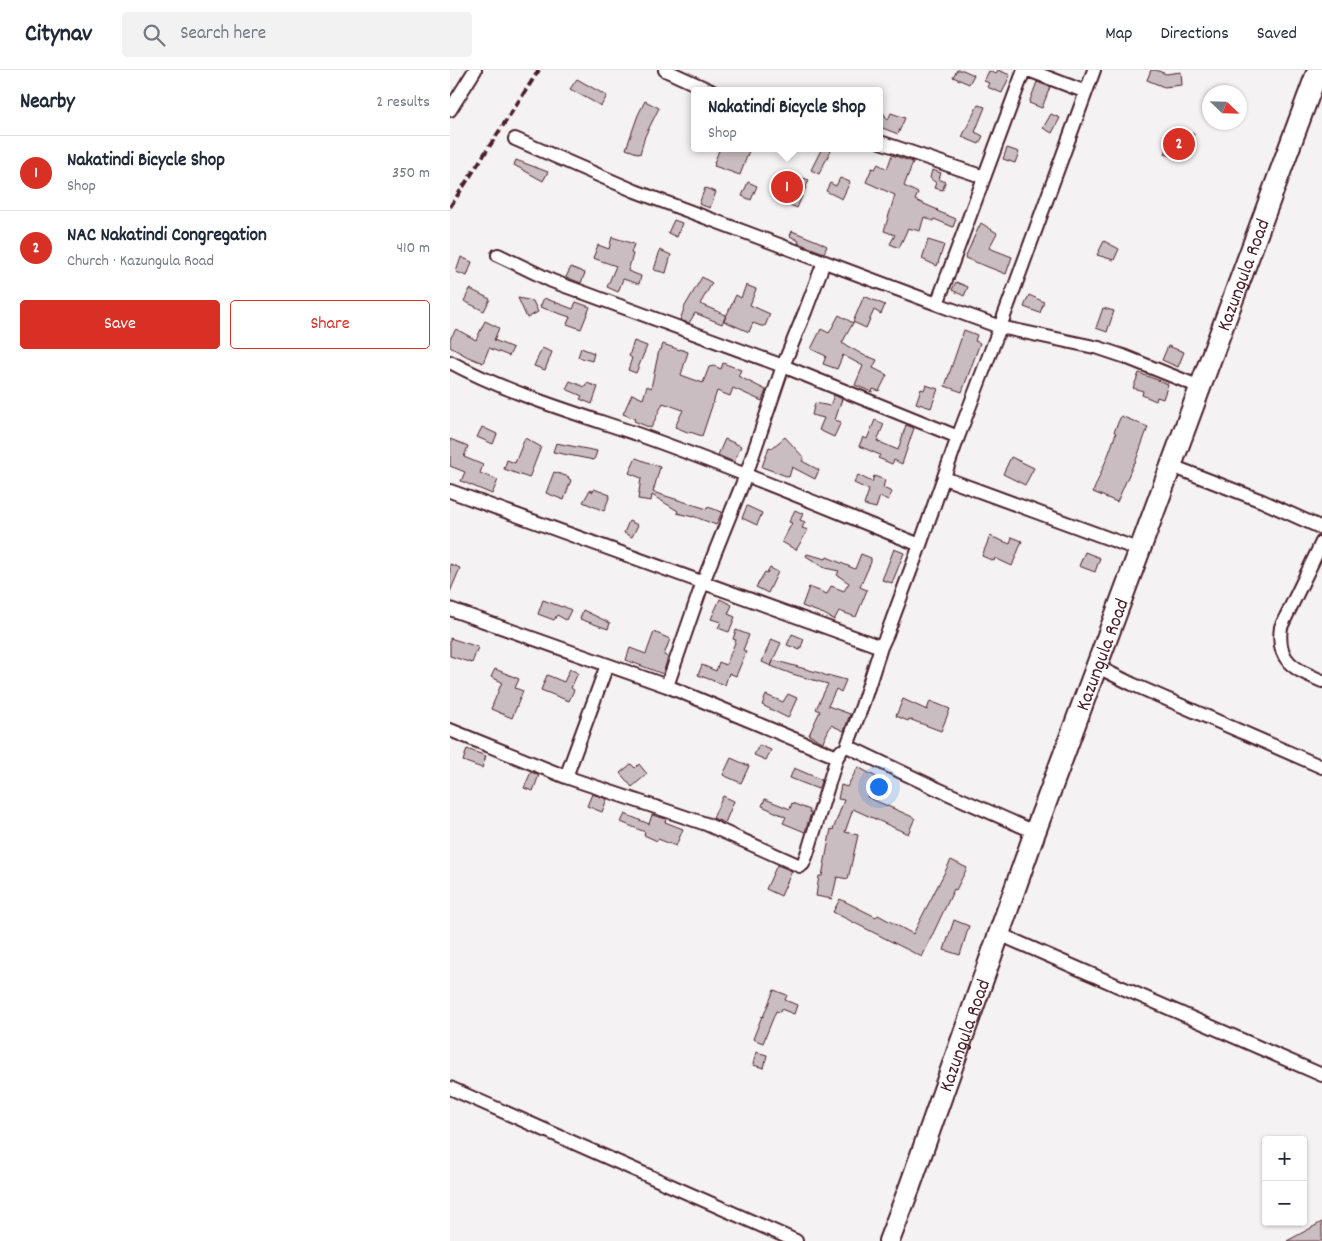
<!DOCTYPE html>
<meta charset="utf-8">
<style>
:root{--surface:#fff;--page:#f2f2f3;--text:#1f2937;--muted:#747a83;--line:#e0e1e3;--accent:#d93025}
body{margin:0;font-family:Dekko,sans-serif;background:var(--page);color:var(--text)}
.controls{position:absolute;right:15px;bottom:15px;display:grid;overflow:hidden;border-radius:5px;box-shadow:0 1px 4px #0004}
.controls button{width:45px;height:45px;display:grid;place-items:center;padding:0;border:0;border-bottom:1px solid var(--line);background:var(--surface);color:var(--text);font:25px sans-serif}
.compass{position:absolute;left:752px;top:15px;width:45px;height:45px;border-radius:50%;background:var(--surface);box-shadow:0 1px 4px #0004;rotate:113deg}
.you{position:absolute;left:428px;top:716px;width:18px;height:18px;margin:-12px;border:4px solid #fff;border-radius:50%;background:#1a73e8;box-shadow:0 0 0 8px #1a73e833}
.badge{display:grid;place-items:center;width:32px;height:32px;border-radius:50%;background:var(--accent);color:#fff;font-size:16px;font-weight:700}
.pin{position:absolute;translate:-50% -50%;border:2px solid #fff;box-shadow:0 1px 5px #0006}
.popup{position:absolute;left:241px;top:17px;width:192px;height:65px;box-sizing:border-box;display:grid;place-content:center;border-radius:5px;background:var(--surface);filter:drop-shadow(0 1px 4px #0005);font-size:16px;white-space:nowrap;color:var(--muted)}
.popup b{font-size:19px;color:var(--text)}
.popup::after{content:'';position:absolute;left:50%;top:100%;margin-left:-10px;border:10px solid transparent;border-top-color:var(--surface)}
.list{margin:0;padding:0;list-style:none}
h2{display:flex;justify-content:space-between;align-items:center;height:65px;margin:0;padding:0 20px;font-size:21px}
h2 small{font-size:16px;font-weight:400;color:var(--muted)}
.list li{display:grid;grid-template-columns:32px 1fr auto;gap:15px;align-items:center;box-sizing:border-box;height:75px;padding:0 20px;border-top:1px solid var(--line)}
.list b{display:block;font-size:19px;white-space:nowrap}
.list p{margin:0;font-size:16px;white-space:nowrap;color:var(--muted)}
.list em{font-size:16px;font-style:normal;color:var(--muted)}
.actions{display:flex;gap:10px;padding:15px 20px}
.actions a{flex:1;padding:11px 0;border:1px solid var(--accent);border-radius:5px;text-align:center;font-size:18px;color:var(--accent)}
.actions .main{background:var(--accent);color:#fff}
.icon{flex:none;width:28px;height:28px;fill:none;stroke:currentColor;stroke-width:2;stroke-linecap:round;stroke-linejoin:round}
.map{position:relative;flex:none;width:872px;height:1171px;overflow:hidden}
header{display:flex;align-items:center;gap:30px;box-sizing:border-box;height:70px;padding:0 25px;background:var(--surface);border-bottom:1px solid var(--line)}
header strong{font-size:24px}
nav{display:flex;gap:28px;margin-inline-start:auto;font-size:18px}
.search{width:350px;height:45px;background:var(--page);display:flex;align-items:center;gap:12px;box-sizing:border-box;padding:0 18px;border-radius:5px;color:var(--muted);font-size:19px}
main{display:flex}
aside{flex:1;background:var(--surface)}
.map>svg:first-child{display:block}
.building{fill:#cabdc1;stroke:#4a1f2b}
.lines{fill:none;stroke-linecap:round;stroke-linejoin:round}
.minor-casing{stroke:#4a1f2b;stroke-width:16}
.trunk-casing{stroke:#4a1f2b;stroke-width:24}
.minor{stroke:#fff;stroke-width:12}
.trunk{stroke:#fff;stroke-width:20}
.rail{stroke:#4a1f2b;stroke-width:4;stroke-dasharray:8 4;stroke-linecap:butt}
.labels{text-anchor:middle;stroke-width:5;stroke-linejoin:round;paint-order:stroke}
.street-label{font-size:20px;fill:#4a1f2b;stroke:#fff}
</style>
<header>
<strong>Citynav</strong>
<div class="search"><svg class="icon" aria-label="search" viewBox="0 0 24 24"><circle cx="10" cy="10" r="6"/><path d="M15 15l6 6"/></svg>Search here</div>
<nav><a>Map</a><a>Directions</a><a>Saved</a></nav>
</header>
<main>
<aside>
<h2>Nearby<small>2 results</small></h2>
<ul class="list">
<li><span class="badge">1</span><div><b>Nakatindi Bicycle Shop</b><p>Shop</p></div><em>350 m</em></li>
<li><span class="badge">2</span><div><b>NAC Nakatindi Congregation</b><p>Church · Kazungula Road</p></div><em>410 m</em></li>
</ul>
<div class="actions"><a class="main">Save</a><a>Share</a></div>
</aside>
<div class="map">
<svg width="872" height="1171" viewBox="0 0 872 1171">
<rect width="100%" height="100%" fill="#f4f2f2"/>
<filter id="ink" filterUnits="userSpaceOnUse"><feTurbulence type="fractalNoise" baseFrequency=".02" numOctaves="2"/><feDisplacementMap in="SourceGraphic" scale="10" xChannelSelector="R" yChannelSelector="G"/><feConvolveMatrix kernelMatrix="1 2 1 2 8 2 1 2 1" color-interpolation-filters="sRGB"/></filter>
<g filter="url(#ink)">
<!-- building -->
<path class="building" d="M507 0H513L524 5 519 14 503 7Z
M548 0 560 5 552 23 537 17 539 13 534 11 539 1 546 4Z
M701 0H706L716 4 731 2 732 15 714 17 697 10Z
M127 9 157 26 151 36 120 19Z
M587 12 600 17 592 38 579 33Z
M195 31 209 38 195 66 190 84 176 79 188 45Z
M528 35 535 37 525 62 533 66 529 74 512 67Z
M430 38 438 50 441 43 455 48 448 64 430 57Z
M601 44 610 48 602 63 593 58Z
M724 58 744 64 735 91 715 84Z
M270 78H300L290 105 264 96 265 94 264 93Z
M372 78H382L369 104 361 100Z
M557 78 569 82 565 93 553 89Z
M442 85 463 92 454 116 468 123 465 130 488 140 487 141 506 149 503 157 484 149 483 151 474 147 470 161 458 158 449 178 440 174 445 165 434 161 445 125 416 112 422 98 425 99 428 94 437 99Z
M66 90 98 102 93 111 64 95Z
M482 100 491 103 489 109 495 112 493 120 484 118 486 113 480 108Z
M347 106 359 110 347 138 335 133Z
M390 108 400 112 392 129 376 121 380 113 386 116Z
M298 112 307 116 301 130 292 126Z
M255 118 266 122 260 138 249 134Z
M224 150 232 153 227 167 218 163Z
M531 153 547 163 539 178 562 187 556 204 515 188 525 165Z
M342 161 367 171 377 176 374 183 348 173 349 171 340 166Z
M162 167 184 174 181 183 183 184 178 201 191 206 189 214 173 209 168 222 157 217 166 196 143 188 148 175 159 179Z
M478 170 494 175 487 196 472 189Z
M654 171 669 179 664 190 647 185Z
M210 180 221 185 216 203 204 200Z
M11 187 22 192 17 206 6 202Z
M121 197 135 203 131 213 116 207Z
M252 207 262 213 250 234 276 245 272 254 245 243 239 253 230 250 235 236Z
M506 212 518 217 514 226 502 220Z
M296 215 306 219 300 235 320 244 315 256H311L303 253 299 262 274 251 286 225 291 228Z
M20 219 40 229 34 241 14 231Z
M579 225 594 232 590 243 574 237Z
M414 226 435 235 431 244 424 240 416 258 403 252Z
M68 228 83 231 88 242 77 248Z
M94 228 123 239 126 232 140 237 131 259 117 254 120 247 90 237Z
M653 238 664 241 657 262 646 258Z
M389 245 403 253 392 273 417 287V286L427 290 423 298 437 305 429 321 423 319 422 322 405 315 413 296 393 285 387 299 373 294 376 286 361 279 371 259 379 263Z
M35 251 49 258 44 270 63 278 59 286 39 278 33 293 18 287 0 277V269L6 259 26 270Z
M514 260 527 265 525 271 530 273 512 322 495 316Z
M184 271 197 276 186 303 178 300 182 288 179 286Z
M213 274 230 280V279L238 282 231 305 253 313 259 297 264 296 271 299 273 293 291 300 288 306 316 320 312 331 283 318 280 326 267 321 252 366 240 362V363L225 357 233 340 213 333 201 358 184 351 185 349 173 344 182 324 193 329 197 316 201 318 209 280H211Z
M718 276 734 282 728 297 712 290Z
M92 278 102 282 95 300 84 296Z
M131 278 144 283 142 291 128 287Z
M689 303 718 314 713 329 707 327 706 331 692 325 693 321 683 318Z
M120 311 135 317 137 313 148 317 142 334 130 329 132 326 116 319Z
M476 315 488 319 481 338 466 333 471 319 474 320Z
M384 325 392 329 385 350 391 352 384 367 369 360 374 348 362 345 365 333 380 336Z
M671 346 698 357 685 393H684L667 432 643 422 659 383 666 363 664 362Z
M425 350 434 354 427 371 448 380 456 355 464 358 452 394 444 390 442 394 428 388 430 385 409 376 413 367 417 369Z
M32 357 47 364 43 374 27 367Z
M335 367 354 388 352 391 369 400 365 409 342 397 339 407 312 397 319 377 322 378Z
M75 368 91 377 79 408 54 399 57 390 65 393Z
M0 369 18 376 14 387 33 395 30 403 48 410 42 424 11 411 15 402 0 396Z
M275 369 291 376 284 392 268 385Z
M106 373 147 381 144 390 103 382Z
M561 387 584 398 575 415 553 404Z
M186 388 210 397 203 422 257 439 258 437 272 442 266 455 243 446V447L227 443 228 441 202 425 201 431 188 429 191 408 179 403Z
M104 402 119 407 118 408 121 410 114 430 96 423Z
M408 405 422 412 424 406 435 410 433 418 442 422 438 430 430 426 426 438 414 435 419 420 404 413Z
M144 419 160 425 154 441 133 432 140 420 143 422Z
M297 436 312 443 307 455 292 448Z
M345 440 353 444 350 450 355 452 352 458 358 460 346 480 332 472 342 453 339 452Z
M179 451 188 455 182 467 174 463Z
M540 466 560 474 562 467 572 471 562 496 545 488 544 491 532 486Z
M444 479 454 483 442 513 432 510Z
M635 482 650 488 645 502 629 496Z
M357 484 376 489 377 487 405 499 411 484 421 488V492L410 517 417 520 406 547 389 541 384 550 374 544 352 536 359 517 377 524 381 516 394 521 399 513 387 505 389 501 375 498 356 486Z
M0 494 10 498 0 522Z
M320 498 328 502 318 523 306 517 315 502 317 503Z
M270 529 282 535 278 544 285 547 279 562 268 558 271 552 261 549Z
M93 530 112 537 113 536 121 540 116 550 107 545 104 550 88 544Z
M133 540 160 553 158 559 130 549Z
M286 560 299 565 293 580 296 582 286 606 279 603 275 615 248 605 252 595 266 601 269 592 276 595 286 570 283 569Z
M204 562 220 569 214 585 218 587 213 604 176 590 180 578 196 584Z
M342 564 354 569 350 580 337 575Z
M0 568 28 577 22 593 0 586Z
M321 569 331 573 323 590 370 603 377 606V605L396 610 391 622 386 619 378 636 400 644 394 661 381 655 373 672 359 665 370 641 366 639 378 614 342 604 321 596 323 591 321 596 312 592Z
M45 599 69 609 65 618 73 621 62 648 41 639 52 612 41 607Z
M120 599 128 603 121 618 124 620 119 631 91 620 97 605 114 612Z
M338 624 347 628 338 648 312 635 316 625 333 632Z
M453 629 477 640 480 631 500 639 491 661 459 649 458 651 446 646Z
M309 675 321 680 316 690 304 685Z
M17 679 36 686 32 698 13 691Z
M281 688 299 696 291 713 273 705Z
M181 694 185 698 189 694 197 704 182 717 170 703Z
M408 697 428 708 417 727 465 748 458 764 403 739 395 762 408 765 398 809 387 807 382 829 366 826 369 806H372L381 759 383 760 394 730 388 729 391 715 397 717Z
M344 698 372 710 368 719 340 708Z
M81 702 89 705 83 721 74 718Z
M142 724 157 729 152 742 137 736Z
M273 726 284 731 275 753 263 748Z
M315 729 340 739 342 733 360 740 359 742 361 743 355 762 333 753 336 747 312 736Z
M175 744 199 754 202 745 216 749 215 752 233 759 226 776 208 769 207 771 194 765 195 762 171 752Z
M501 790 517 798 506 820 504 819 472 887 383 842 390 829 426 847 428 845 463 864Z
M327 795 342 801 331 826 316 819Z
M504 850 519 856 510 885 494 880Z
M324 920 337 925 335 930 347 935 344 944 331 939 330 942 326 941 313 973 303 969 312 946 313 947Z
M306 982 317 985 314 998 303 995Z
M872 1152V1171H837Z"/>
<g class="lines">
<!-- minor casing -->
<g class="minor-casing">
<path id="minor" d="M215 0 261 21
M574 0 487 234 550 257 508 367 470 475 437 564 431 577 412 636 397 676 481 716 585 762
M578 0 636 22
M644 0 550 257 649 278 673 286 750 317
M0 40 25 0
M65 69 185 121 487 234
M430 72 534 107
M48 185 102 211 333 296 508 367
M0 292C58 323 122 342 184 363 281 397 375 437 470 475
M722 396 812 431 872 458
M494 408 690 480
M0 421 431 577
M872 472 831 557C826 591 844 599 872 611
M0 539 217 616 387 687 391 681
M646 596 682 614 872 697
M217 616 253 512 296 405 333 296 355 242 374 192
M0 660 116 707 256 754 350 796 353 794 357 784 387 687
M116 707 157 595
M549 864 872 1005
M0 1018 346 1171"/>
</g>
<!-- trunk casing -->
<g class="trunk-casing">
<g id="trunk">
<path id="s1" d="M439 1171 460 1116 585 762 868 0"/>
</g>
</g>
<!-- minor -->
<use href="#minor" class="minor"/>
<!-- trunk -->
<use href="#trunk" class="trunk"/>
<!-- rail -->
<path class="rail" d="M0 137 89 0"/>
</g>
</g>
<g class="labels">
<!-- street labels -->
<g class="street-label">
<text dy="7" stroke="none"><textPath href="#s1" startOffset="1029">Kazungula Road</textPath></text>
<text dy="7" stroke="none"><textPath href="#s1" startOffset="624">Kazungula Road</textPath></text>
<text dy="7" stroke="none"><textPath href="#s1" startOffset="219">Kazungula Road</textPath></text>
</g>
</g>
</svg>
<div class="controls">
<button>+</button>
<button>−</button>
</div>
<svg class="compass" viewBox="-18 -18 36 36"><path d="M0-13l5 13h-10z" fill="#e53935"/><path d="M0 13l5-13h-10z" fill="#747a83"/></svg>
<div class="you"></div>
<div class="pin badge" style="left:337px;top:117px">1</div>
<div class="popup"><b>Nakatindi Bicycle Shop</b>Shop</div>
<div class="pin badge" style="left:729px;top:74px">2</div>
</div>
</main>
